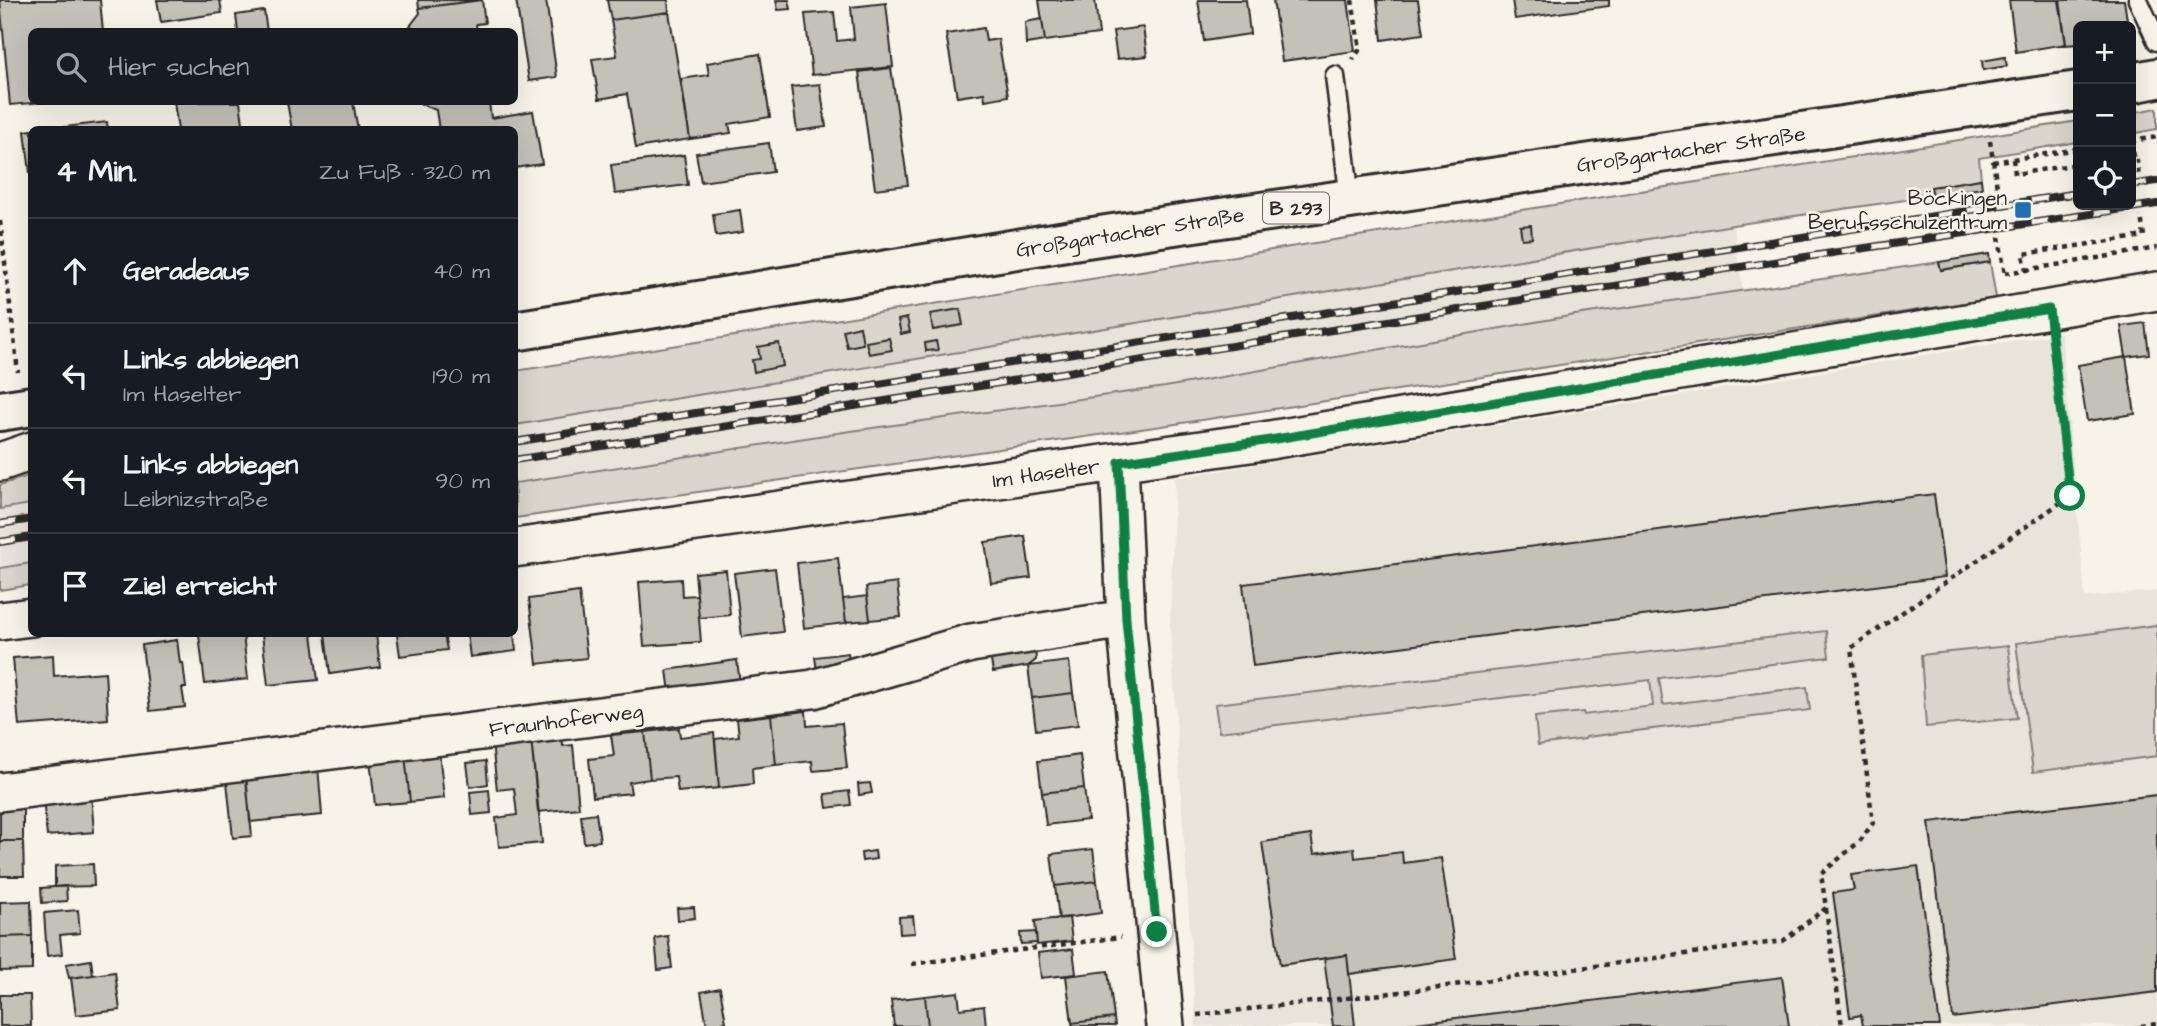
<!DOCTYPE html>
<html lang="de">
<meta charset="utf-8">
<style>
:root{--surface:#171b24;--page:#20242c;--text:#f1f3f6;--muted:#9ea1a6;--line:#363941}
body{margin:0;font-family:"Architects Daughter",sans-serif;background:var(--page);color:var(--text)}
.controls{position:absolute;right:21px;top:21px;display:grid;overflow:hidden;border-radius:10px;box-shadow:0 7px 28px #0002}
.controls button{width:63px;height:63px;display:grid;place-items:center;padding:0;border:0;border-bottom:2px solid var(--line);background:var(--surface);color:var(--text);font:35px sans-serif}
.stop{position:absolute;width:21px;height:21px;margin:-16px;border:5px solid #0b8043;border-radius:50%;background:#fff}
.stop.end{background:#0b8043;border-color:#fff;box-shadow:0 2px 7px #0008}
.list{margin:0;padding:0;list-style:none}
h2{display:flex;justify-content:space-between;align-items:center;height:91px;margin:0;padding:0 28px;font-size:30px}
h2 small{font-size:23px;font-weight:400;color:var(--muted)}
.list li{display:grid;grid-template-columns:46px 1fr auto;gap:21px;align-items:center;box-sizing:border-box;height:105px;padding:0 28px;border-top:2px solid var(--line)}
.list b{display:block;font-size:26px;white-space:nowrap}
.list p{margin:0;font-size:23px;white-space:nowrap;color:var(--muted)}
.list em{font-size:23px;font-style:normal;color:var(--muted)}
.icon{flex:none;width:38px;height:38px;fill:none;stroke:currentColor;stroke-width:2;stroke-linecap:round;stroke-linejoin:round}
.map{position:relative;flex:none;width:2157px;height:1026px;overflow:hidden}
.search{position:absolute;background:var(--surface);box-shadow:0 7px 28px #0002;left:28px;top:28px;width:490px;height:77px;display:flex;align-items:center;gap:18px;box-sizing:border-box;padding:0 24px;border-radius:10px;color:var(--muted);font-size:26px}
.panel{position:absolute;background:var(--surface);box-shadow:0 7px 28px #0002;left:28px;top:126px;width:490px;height:511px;border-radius:10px}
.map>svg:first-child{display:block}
.built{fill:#e8e4da}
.green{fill:#dad6cc;stroke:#82807c;stroke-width:2}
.building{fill:#c4c1b9;stroke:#2b2b2b;stroke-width:2}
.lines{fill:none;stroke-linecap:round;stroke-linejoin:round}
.service-casing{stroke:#2b2b2b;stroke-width:23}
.minor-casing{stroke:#2b2b2b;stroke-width:42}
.primary-casing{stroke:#2b2b2b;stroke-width:44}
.path{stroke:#2b2b2b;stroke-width:4.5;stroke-dasharray:5 5;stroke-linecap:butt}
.service{stroke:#f7f3e8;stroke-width:18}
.minor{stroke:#f7f3e8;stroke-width:37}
.primary{stroke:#f7f3e8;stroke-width:38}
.rail-casing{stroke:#2b2b2b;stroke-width:8}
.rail{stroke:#f7f3e8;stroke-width:5;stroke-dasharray:16;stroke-linecap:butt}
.route{stroke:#0b8043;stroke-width:9}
.poi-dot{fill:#1f6fb2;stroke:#f7f3e8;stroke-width:2.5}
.labels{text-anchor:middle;stroke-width:5;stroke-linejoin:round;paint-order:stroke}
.shield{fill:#f7f3e8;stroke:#686764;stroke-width:2}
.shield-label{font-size:19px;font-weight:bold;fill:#2b2b2b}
.street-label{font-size:21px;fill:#2b2b2b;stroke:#f7f3e8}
.poi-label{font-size:21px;fill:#2b2b2b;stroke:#f7f3e8;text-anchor:end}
</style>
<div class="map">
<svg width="2157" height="1026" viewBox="0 0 2157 1026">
<rect width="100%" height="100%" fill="#f7f3e8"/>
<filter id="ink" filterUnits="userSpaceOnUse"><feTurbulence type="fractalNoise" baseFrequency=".0143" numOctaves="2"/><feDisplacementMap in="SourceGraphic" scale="14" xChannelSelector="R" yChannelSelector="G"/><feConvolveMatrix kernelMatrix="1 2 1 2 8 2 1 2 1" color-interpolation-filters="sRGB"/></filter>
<g filter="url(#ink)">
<!-- built -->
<path class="built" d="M1733 225 1743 291 1575 315 1165 387 844 432 515 483V425Z
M2061 333 2085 597 2157 591V1026H1196L1170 624 1175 478Z
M31 504V563L0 568V509Z"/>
<!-- green -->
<path class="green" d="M2157 108V129L2131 134V113Z
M2078 121V142L1979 158 1981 179 1932 187 1933 196 1733 225 515 425V371Z
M1939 262 1941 270 1990 262 1996 298 1169 425 515 518V483L844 432 1165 387 1575 315Z
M31 475V504L0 509V485Z
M31 563V585L0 590V568Z
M2157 625V756L2033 772 2016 643Z
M1826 631 1829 657 1659 678 1663 705 1807 687 1810 710 1586 737 1585 739 1538 745 1535 717 1583 712 1584 715 1653 706 1650 680 1219 732 1215 704Z
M2008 646 2017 718 1926 727 1921 655Z"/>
<!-- building -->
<path class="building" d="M0 0H100L103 32H32V102H44L10 105Z
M157 0H220L222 13 161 22Z
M418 0H480L419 8Z
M482 0 485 23 476 24 477 32H421L410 26 420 13 419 8Z
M516 0H546L557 77 529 81Z
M607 0H668L669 12 611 20Z
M776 0H789L791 9 778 10Z
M1039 0H1095L1099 34 1045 41Z
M1198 0H1246L1250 34 1204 41Z
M1273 0H1348L1355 51 1282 61Z
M1377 0H1418L1423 34 1382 40Z
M1512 0H1609V6L1515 19Z
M2009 0H2060L2066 44 2016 52Z
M2059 0H2124L2128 26H2078V44L2066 45Z
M886 3 893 67 812 75 805 14 834 12 837 41 854 39 851 7Z
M264 11 267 32H238L236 15Z
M669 12 690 139 636 148 627 94 599 99 592 59 617 56 611 20Z
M1042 19 1045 41 1026 44 1025 22Z
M1143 27 1147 56 1117 59 1113 31Z
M984 28 986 41 998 39 1008 96 985 100 984 93 957 97 946 34Z
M760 54 770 117 729 124 731 133 690 139 681 79 709 75 707 63Z
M2005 57 2007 66 1983 70 1982 61Z
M891 68 908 185 875 189 859 72Z
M820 84 826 127 797 131 791 87Z
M174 102H240L244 130H178Z
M287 102H353L358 130H292Z
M423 102H489L491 118 533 111 542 164 514 168V130H439L436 110 421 104Z
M107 122 108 130H39Z
M32 130V173H30L25 131Z
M769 143 773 172 701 182 696 153Z
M684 155 688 185 615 194 611 165Z
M1981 179 1982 188 1933 196 1931 187Z
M740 210 743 232 716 236 713 214Z
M1531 225 1532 238 1522 239 1520 226Z
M1989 254 1990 262 1941 270 1939 262Z
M960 309 963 325 933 330 930 314Z
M907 318 910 332 901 334 898 320Z
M2145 323 2149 354 2126 357 2121 326Z
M860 326 863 344 847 347 843 330Z
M889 338 892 350 869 354 866 342Z
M936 341 938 350 926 351 925 343Z
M779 343 783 366 754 372 752 360 760 359 758 347Z
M2126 357 2135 414 2087 421 2078 365Z
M1934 494 1945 577 1253 666 1243 584Z
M1025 536 1031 578 991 583 985 542Z
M838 558 846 623 804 628 797 563Z
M775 568 783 632 742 637 734 573Z
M726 570 730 615 699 618 695 573Z
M681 579 682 596 697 595 701 642 644 646 639 582Z
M897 583 901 617 870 620 866 587Z
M579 592 587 658 537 664 529 599Z
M867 596 870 620 846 622 843 599Z
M216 634H243L248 679 205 684 199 635Z
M262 634H312L318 680 268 685Z
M325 634H376L380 667 330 674Z
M397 634H444L447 650 400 656Z
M467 634H514L516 651 470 657Z
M177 640 180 663H183L186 688H182L185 707 150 711 142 645Z
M1035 648 1036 660 1028 666 993 672 990 655Z
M848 653 850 667 817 671 815 657Z
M53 655 54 676 105 672 108 719 19 726 13 658Z
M737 660 740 684 670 693 667 670Z
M1069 661 1073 693 1032 698 1028 666Z
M1073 693 1078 725 1036 730 1032 698Z
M806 711 807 726 842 723 847 768 813 771 812 761 776 765 771 715Z
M771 715 776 765 752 768 753 784 719 788 715 739 739 736 737 719Z
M679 728 680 737 714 733 719 788 678 792 676 777 650 779 645 732Z
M645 732 650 779 629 782 631 793 593 797 589 759 614 756 611 735Z
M562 735 563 746 573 745 579 808 538 812 531 738Z
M531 738 542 843 499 847 496 818 517 815 514 788 497 790 492 742Z
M439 751 444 798 410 802 405 755Z
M405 755 410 802 375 805 370 759Z
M1080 755 1084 788 1042 793 1038 761Z
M486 761 488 784 470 787 467 763Z
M318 766 322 815 250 822 246 773Z
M246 780 252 836 233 838 227 782Z
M870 783 872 793 859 795 858 784Z
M1084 788 1088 820 1046 825 1042 793Z
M489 790 491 813 472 815 470 792Z
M849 791 851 805 827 808 825 794Z
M91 794 94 832 47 836 43 799Z
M2157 795V992L1953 1018 1929 822Z
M23 806V841H0V807Z
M596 813 600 841 584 843 581 815Z
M1311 835 1314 854 1354 848 1355 858 1402 852 1403 863 1441 858 1456 959 1349 974 1347 955 1280 965 1262 842Z
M0 841H23L24 876H0Z
M1093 849 1097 881 1055 886 1051 854Z
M875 851 876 859 862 861 861 853Z
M93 864 94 886 55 887V866Z
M1918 866 1940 1026H1863L1861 1015 1850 1017 1833 893 1854 890 1851 875Z
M1097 881 1101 913 1059 919 1055 886Z
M66 886 67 901 42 903 41 888Z
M31 901 32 936 0 937V902Z
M694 907 695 918 678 920 677 908Z
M78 910 80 933 60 935 62 954 47 956 44 913Z
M913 916 915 933 900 934 899 917Z
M1069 917 1072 941 1037 945 1035 921Z
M1036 932 1037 943 1021 944 1020 933Z
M32 936V970L0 971V937Z
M668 936 672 968 658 970 655 938Z
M1073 949 1076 974 1041 978 1038 953Z
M1347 955 1355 1026H1333L1324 958Z
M91 960 93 975 69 978 66 964Z
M1108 971 1114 1018 1072 1023 1066 976Z
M115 972 120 1010 76 1015 71 978Z
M1782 977 1789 1026H1392Z
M720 988 726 1022 707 1026 701 992Z
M958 992 960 1009 984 1006 986 1026H928L925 996Z
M0 995H30L31 1026H0Z
M925 996 928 1026H894L891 1000Z
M1114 1018 1115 1026H1073L1072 1023Z"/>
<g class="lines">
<!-- service casing -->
<g class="service-casing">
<path id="service" d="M2138 0 2157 41
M1335 76 1350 200"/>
</g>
<!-- minor casing -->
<g class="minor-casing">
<path id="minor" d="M0 462 32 451
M1119 462 1126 619 1165 1026
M514 548 1264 441 2157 291
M0 621 32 617
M0 792 813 689 971 643 1126 619"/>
</g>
<!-- primary casing -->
<g class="primary-casing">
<path id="primary" d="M2131 83 2157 78
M514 331 1066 241 2078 91
M0 411 32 406"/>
</g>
<!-- path -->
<path class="path" d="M1352 0 1360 49 1353 60
M1990 141 1999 200
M2131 141 2157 137
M2131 155 2136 154 2139 178
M2013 159 2015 174 2078 164
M1993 162 2078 149
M0 221 18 372
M1999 237 2005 275
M2026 270 2157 248
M2005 273 2026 270 2023 254 2144 236 2141 216
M1826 909 1842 1026
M912 964 1121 937
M1197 1015 1409 991 1783 941 1826 908 1821 874 1860 841 1873 823 1851 648 2070 496 2053 343
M2141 1026 2157 1024"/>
<!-- service -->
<use href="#service" class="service"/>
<!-- minor -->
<use href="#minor" class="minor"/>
<!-- primary -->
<use href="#primary" class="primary"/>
<!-- rail casing -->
<g class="rail-casing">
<path id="rail" d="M2131 185 2157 181
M514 442 2078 193
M514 460 1521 300 2157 204
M0 524 32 519
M0 542 32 537"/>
</g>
<!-- rail -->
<use href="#rail" class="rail"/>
</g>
</g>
<g class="lines" filter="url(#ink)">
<!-- route -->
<path class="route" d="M1157 932 1126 620 1119 462 1264 441 2049 309 2070 496"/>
</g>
<!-- markers -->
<rect class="poi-dot" x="2014" y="201" width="18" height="18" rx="3.5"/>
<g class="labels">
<!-- shield labels -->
<rect class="shield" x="1263" y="192.5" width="66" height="31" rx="5"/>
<g class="shield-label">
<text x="1296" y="215">B 293</text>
</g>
<!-- street labels -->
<g class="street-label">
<text transform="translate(1691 149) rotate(-8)" y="7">Großgartacher Straße</text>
<text transform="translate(1130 232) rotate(-9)" y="7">Großgartacher Straße</text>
<text transform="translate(1046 473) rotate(-8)" y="7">Im Haselter</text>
<text transform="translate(566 720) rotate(-7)" y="7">Fraunhoferweg</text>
</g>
<!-- poi labels -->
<g class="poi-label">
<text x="2007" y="205">Böckingen<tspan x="2007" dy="24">Berufsschulzentrum</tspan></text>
</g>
</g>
</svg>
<div class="controls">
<button>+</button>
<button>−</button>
<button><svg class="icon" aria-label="locate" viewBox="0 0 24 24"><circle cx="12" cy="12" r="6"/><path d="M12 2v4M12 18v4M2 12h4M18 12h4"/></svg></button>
</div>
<div class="stop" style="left:2070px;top:496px"></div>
<div class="stop end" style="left:1157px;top:932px"></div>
<div class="search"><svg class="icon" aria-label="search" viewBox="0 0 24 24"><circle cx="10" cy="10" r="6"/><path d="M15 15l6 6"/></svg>Hier suchen</div>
<section class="panel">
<h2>4 Min.<small>Zu Fuß · 320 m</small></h2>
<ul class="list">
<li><svg class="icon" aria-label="ahead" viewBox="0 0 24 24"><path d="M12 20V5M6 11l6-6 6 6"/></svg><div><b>Geradeaus</b></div><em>40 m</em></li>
<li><svg class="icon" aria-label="left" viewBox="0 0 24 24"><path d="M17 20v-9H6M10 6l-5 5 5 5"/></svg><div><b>Links abbiegen</b><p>Im Haselter</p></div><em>190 m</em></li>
<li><svg class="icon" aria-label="left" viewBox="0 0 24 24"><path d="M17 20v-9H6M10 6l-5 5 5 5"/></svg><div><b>Links abbiegen</b><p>Leibnizstraße</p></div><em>90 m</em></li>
<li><svg class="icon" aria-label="arrive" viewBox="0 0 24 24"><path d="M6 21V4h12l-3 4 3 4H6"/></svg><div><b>Ziel erreicht</b></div></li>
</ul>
</section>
</div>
